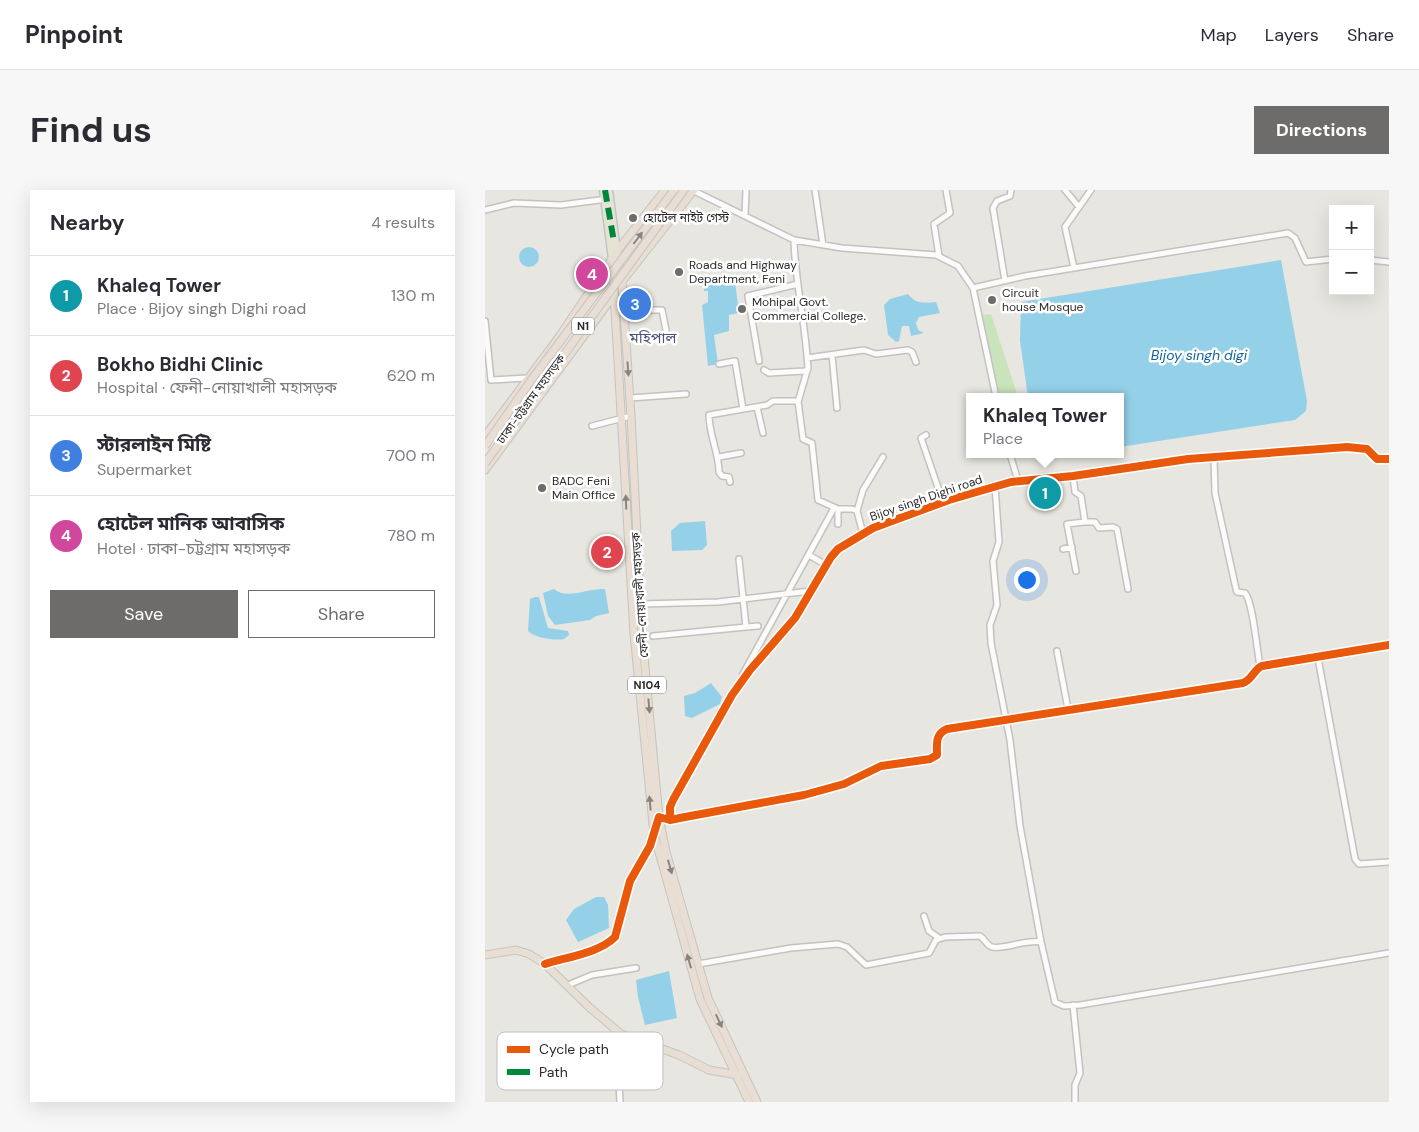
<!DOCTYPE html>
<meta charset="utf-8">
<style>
:root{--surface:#fff;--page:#f7f7f7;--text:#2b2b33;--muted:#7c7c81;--line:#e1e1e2;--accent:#6d6c6a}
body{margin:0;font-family:"DM Sans","Noto Sans Bengali",sans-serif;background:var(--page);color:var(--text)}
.controls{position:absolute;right:15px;top:15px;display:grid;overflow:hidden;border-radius:0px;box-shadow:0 5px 20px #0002}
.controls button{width:45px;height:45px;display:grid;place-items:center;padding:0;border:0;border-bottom:1px solid var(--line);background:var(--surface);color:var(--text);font:25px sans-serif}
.you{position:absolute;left:541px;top:389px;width:18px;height:18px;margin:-12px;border:4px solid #fff;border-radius:50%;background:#1a73e8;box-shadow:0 0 0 8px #1a73e833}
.badge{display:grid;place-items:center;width:32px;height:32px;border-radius:50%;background:var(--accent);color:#fff;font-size:16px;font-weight:700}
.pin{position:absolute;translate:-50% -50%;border:2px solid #fff;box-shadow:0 1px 5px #0006}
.popup{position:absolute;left:481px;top:203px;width:158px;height:65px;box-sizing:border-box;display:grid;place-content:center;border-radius:0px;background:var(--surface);filter:drop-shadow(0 1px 4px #0005);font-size:16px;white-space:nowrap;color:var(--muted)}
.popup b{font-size:19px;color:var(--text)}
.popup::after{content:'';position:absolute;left:50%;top:100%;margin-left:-10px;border:10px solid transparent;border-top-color:var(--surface)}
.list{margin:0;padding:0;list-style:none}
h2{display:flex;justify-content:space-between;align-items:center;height:65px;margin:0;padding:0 20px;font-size:21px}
h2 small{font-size:16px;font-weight:400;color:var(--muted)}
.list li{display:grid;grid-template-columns:32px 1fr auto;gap:15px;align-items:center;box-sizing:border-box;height:80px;padding:0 20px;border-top:1px solid var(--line)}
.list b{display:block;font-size:19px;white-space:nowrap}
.list p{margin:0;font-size:16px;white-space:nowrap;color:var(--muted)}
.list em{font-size:16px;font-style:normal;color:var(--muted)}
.actions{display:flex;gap:10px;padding:15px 20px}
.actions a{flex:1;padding:11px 0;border:1px solid var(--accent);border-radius:0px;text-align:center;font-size:18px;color:var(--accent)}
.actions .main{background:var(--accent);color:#fff}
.map{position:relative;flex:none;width:904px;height:912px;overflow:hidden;border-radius:0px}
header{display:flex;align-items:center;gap:30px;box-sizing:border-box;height:70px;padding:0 25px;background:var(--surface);border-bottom:1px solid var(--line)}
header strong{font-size:24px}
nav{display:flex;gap:28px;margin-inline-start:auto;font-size:18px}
.intro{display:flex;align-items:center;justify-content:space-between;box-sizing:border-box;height:120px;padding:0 30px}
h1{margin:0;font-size:35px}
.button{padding:12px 22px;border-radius:0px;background:var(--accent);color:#fff;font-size:18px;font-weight:700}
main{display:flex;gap:30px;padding:0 30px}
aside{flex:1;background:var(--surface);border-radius:0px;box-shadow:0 5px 20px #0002}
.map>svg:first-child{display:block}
.green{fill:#c9e4ba}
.water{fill:#95d0e9}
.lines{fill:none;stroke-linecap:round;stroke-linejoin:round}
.minor-casing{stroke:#c2c2c1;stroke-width:8}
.major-casing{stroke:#c5c4c1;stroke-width:9}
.highway-casing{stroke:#c5c4c1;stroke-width:9}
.minor{stroke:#fcfbfa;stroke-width:5}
.major{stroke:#e5e3d4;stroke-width:6}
.highway{stroke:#e8ded4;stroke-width:7}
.highway-bridge-casing{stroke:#c5c4c1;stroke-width:9;stroke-linecap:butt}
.highway-bridge{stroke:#e8ded4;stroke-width:7}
.quiet{stroke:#00873e;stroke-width:6;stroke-dasharray:12 6;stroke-linecap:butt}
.cycleway-casing{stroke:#fff;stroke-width:11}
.cycleway{stroke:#e8590c;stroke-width:8}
.oneway{fill:#8a8480}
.poi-dot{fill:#6d6c6a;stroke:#fff;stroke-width:2}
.labels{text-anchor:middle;stroke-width:5;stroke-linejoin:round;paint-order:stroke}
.shield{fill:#fff;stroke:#6b6b6b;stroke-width:1}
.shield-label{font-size:11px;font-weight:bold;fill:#2b2b2b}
.poi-label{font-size:12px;fill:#2b2b2b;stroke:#fff;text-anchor:start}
.street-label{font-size:12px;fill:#2b2b2b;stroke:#fff}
.water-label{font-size:14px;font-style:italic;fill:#10639a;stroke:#fff}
.quarter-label{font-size:15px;fill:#4c527b;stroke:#fff}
.key{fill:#fff;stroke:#bfbfbf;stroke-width:1}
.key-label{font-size:14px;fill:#2b2b2b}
</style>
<header>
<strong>Pinpoint</strong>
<nav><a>Map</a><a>Layers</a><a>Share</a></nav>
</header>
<div class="intro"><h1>Find us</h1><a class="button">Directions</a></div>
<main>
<aside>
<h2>Nearby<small>4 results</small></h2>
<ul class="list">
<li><span class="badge" style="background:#0f9aa8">1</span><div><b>Khaleq Tower</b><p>Place · Bijoy singh Dighi road</p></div><em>130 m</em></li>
<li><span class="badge" style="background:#e0444e">2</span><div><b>Bokho Bidhi Clinic</b><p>Hospital · ফেনী-নোয়াখালী মহাসড়ক</p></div><em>620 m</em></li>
<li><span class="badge" style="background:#3f7fe0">3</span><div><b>স্টারলাইন মিষ্টি</b><p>Supermarket</p></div><em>700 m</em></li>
<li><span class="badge" style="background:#d1479c">4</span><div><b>হোটেল মানিক আবাসিক</b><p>Hotel · ঢাকা-চট্টগ্রাম মহাসড়ক</p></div><em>780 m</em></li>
</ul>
<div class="actions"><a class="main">Save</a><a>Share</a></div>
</aside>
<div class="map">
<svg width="904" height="912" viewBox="0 0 904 912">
<rect width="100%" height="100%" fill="#e8e6e0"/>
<!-- green -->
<path class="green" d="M506 124 533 207H513L497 125Z"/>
<!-- water -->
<path class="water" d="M34 67a10 10 0 1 1 20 0a10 10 0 1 1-20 0Z
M796 70 822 211 821 221 810 230 635 257V207H543L535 151 536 112Z
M250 92 254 123 244 125V141L229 145 233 174 223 176 217 115 223 112V101H219V94Z
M423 104C430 114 439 113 451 112L455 123 434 127 431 133 433 140 439 143 426 146 424 136H417L414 151 411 152 403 145 399 115 405 109Z
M220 331 222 355 217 360 187 361 186 341 195 333Z
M69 399C82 410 103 398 120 399L124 423 111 426 105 430 70 435 63 426 58 403Z
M50 407H54L63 438 83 441 84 445 79 449C70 451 50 448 43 441L45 409Z
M226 493 237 507 235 514 207 528 200 526 199 506 210 503Z
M111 707H119L123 715 124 738 93 752 81 730 89 719Z
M184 781 192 828 160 835 153 807 151 790Z
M141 861H155L160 888 137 892 138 869Z"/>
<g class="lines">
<!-- minor casing -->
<g class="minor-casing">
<path id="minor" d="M330 0 338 55
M580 0 594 17
M209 1 309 50 357 58 451 65 473 76 488 98 511 207
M0 20 29 13 76 15 122 9
M260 25 261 0
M454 66 449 34 465 23 461 0
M885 70 904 72
M589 78 580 37 606 0
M520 91 508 18 512 11 525 6 526 0
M488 98 540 86 803 43 810 48 821 72 848 69
M138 117 156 120H177L181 140
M0 131 6 190 43 188
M347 165 352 218
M322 168 379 160 391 164 423 160 427 162 431 172
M274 171 263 106 313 94
M234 174 250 171 258 219
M279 180 284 183 320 181 323 179C321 136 310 93 309 50
M145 208 201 204
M313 212 322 181
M272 217 278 243
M107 236 146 226
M441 245 436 248 458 312
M525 264 533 291
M234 267 256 263
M729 267 730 303 751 399 752 402 760 403C768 412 772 461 775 476
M588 286 590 302 596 306 600 332 582 334 591 381
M245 292 244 287 237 286 234 282C234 263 224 245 224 225L282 215 288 211H313L318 249 327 253 333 310 353 319
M510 296 514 352 508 371 512 415 505 435 506 453 525 550 535 636 556 752 570 812 579 816 595 815 904 763
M372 321 378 300 398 267
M600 332H610L614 338 628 337 632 339 643 399
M353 334V319H367L372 321 378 344
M578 359 587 357
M324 365 341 375
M254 369 261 437 273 436
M155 414 233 412 325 401
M168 446 261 437
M572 461 583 519
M833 468 870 669 874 674 904 672
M258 484 349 318
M174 629 200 627 319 605 359 594 396 576 445 569 452 565C452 554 450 544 462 539L758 493C768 489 769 479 777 476L904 455
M185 630V617L188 610 247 505 265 480 310 428 346 367 353 359 388 338 464 310 526 292 588 286 703 269 862 257 882 259 892 269H904
M439 726 444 741 454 748
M60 774C82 767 114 763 130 747L145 691 165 656 168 644
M213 774 306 758 353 754 362 757 381 775 444 763 451 750 460 747 495 746C500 749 501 755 507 757 517 760 542 749 556 752
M83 795 107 785 151 778
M588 815 595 883 590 895V912
M135 912 133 871 136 844"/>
</g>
<!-- major casing -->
<g class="major-casing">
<path id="major" d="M118 0 127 69
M124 0 132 61"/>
</g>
<!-- highway casing -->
<g class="highway-casing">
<path id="highway" d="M132 61 137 92 146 226 157 445 174 627 181 662 223 808 272 912
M127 69 149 444 169 644 215 809 264 912
M135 94 209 0
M0 246 74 147 132 61 180 0
M0 280 129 105
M0 765 31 760 44 764 60 774 105 818 136 844 194 865 224 880 253 885"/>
</g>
<!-- minor -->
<use href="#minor" class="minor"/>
<!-- major -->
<use href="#major" class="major"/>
<!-- highway -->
<use href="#highway" class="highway"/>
<!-- highway-bridge casing -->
<g class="highway-bridge-casing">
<path id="highway-bridge" d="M0 256 47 189 189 0
M0 273 199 0"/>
</g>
<!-- highway-bridge -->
<use href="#highway-bridge" class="highway-bridge"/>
<!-- quiet -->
<path class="quiet" d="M120 0 129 52"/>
<!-- cycleway casing -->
<g class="cycleway-casing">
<path id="cycleway" d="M185 630V617L188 610 247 505 265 480 310 428 346 367 353 359 388 338 464 310 526 292 588 286 703 269 862 257 882 259 892 269H904
M60 774C82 767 114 763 130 747L145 691 165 656 174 627 185 630 200 627 319 605 359 594 396 576 445 569 452 565C452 554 450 544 462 539L758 493C768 489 769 479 777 476L904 455"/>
</g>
<!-- cycleway -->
<use href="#cycleway" class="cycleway"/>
</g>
<!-- one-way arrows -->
<defs><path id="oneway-solid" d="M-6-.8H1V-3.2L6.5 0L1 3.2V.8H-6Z" transform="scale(1.25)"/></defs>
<g class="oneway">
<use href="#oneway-solid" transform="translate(153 48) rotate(-53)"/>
<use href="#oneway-solid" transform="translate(143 179) rotate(86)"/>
<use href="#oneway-solid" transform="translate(141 312) rotate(-92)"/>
<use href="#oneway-solid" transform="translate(164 516) rotate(85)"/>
<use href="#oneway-solid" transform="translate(165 613) rotate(-95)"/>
<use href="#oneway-solid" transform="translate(185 677) rotate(74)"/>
<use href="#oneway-solid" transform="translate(204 771) rotate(-106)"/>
<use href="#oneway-solid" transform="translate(234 831) rotate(65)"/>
</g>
<!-- markers -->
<g class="poi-dot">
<circle cx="148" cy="28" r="5"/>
<circle cx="194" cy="82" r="5"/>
<circle cx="507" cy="110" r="5"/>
<circle cx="257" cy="119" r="5"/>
<circle cx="57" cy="298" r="5"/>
</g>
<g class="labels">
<!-- shield labels -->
<g class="shield">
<rect x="87" y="127.5" width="22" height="17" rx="4"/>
<rect x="143" y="486.5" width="38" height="17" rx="4"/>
</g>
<g class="shield-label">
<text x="98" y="140">N1</text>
<text x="162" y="499">N104</text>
</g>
<!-- poi labels -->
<g class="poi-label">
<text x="158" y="32">হোটেল নাইট গেস্ট</text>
<text x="204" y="79">Roads and Highway<tspan x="204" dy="14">Department, Feni</tspan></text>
<text x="517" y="107">Circuit<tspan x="517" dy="14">house Mosque</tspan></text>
<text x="267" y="116">Mohipal Govt.<tspan x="267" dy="14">Commercial College.</tspan></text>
<text x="67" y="295">BADC Feni<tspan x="67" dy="14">Main Office</tspan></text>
</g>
<!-- street labels -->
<g class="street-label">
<text transform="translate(46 209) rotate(-54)" y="4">ঢাকা-চট্টগ্রাম মহাসড়ক</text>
<text transform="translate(441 308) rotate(-19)" y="4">Bijoy singh Dighi road</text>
<text transform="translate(155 405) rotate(-94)" y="4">ফেনী-নোয়াখালী মহাসড়ক</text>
</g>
<!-- water labels -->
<g class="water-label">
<text x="714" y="170">Bijoy singh digi</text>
</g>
<!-- quarter labels -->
<g class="quarter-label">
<text x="168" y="153">মহিপাল</text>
</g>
</g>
<!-- legend -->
<rect x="12" y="842" width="166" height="58" rx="8" class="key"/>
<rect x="22" y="856" width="23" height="7" fill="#e8590c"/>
<rect x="22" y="879" width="23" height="6" fill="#00873e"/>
<g class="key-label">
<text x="54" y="864">Cycle path</text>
<text x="54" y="887">Path</text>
</g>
</svg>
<div class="controls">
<button>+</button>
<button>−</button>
</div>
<div class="you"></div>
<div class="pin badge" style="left:560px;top:303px;background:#0f9aa8">1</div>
<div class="popup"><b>Khaleq Tower</b>Place</div>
<div class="pin badge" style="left:122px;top:362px;background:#e0444e">2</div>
<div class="pin badge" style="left:150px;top:114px;background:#3f7fe0">3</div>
<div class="pin badge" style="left:107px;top:84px;background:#d1479c">4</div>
</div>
</main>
